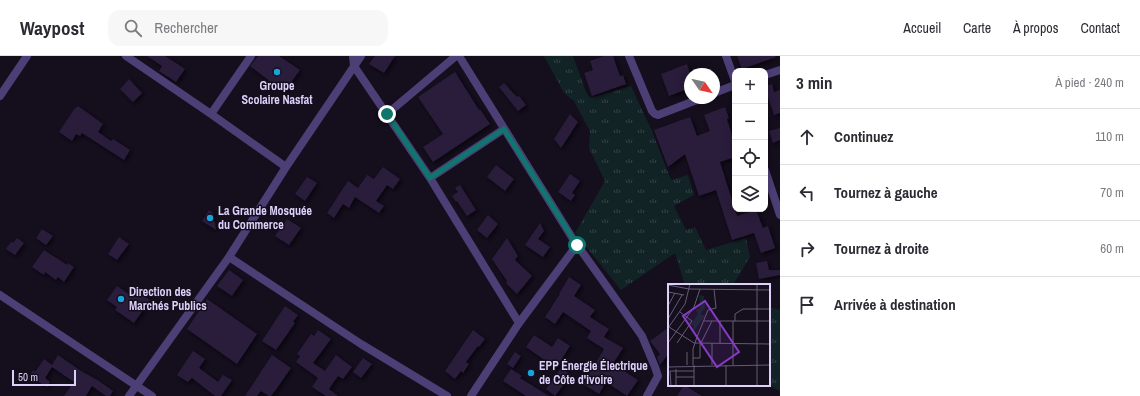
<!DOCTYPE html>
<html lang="fr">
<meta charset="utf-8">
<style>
:root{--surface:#fff;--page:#f7f7f7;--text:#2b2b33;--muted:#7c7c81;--line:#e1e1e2}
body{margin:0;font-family:"Archivo Narrow",sans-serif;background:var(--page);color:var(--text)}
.controls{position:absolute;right:12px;top:12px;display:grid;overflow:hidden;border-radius:8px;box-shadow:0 2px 10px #0003}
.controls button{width:36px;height:36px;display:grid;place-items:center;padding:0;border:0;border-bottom:1px solid var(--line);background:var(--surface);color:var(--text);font:20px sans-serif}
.compass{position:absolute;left:684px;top:12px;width:36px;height:36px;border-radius:50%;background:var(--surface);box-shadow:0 2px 10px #0003;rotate:124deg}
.scale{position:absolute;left:12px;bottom:10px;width:64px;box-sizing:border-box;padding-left:4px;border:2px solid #ddd0f9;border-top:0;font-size:11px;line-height:14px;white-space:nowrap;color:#ddd0f9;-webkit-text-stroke:3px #140e1d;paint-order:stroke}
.stop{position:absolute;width:12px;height:12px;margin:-9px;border:3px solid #0f766e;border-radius:50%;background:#fff}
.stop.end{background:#0f766e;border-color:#fff;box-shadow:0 1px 4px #0008}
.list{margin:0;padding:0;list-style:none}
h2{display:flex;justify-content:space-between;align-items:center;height:52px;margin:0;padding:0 16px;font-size:17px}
h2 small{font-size:13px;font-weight:400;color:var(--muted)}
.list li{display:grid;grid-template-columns:26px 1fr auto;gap:12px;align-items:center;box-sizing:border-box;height:56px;padding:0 16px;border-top:1px solid var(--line)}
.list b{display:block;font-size:15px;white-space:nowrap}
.list em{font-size:13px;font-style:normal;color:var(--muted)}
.icon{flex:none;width:22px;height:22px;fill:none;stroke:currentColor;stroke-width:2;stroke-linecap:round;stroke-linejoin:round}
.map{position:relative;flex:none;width:780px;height:340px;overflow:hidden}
header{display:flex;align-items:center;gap:24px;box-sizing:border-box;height:56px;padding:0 20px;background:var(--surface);border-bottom:1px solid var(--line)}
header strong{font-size:19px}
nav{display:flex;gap:22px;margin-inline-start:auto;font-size:14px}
.search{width:280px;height:36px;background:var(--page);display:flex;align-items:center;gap:10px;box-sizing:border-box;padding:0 14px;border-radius:12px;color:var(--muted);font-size:15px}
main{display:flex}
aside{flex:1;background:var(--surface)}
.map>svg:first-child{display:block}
.grass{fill:url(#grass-tufts)}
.building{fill:#291d3b;filter:url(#shadow)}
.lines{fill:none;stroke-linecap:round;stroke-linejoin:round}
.minor{stroke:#4c3f76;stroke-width:8}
.route{stroke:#0f766e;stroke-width:5}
.poi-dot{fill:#1ca1d9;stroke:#140e1d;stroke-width:1.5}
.labels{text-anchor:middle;stroke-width:3;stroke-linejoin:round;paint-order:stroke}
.poi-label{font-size:12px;font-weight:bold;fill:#ddd0f9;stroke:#140e1d;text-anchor:start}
.inset-road{fill:none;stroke:#645c75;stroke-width:1}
.view{fill:#853cc5;fill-opacity:0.15;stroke:#853cc5;stroke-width:2}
.inset-edge{fill:none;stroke:#ddd0f9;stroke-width:2}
</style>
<header>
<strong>Waypost</strong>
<div class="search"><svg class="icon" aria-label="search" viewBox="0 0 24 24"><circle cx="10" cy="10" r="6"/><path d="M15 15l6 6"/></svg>Rechercher</div>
<nav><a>Accueil</a><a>Carte</a><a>À propos</a><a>Contact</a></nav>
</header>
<main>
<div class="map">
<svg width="780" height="340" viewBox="0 0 780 340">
<defs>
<pattern id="grass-tufts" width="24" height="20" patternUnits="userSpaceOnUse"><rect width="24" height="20" fill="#122326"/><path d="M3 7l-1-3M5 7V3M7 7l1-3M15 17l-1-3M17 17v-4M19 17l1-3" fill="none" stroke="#344246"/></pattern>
<filter id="shadow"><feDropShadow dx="2" dy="2" stdDeviation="2" flood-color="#0009"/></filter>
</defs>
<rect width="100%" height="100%" fill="#140e1d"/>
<!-- grass -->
<path class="grass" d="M544 0H573L586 36 590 42 631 30 652 75 671 124 688 119 694 139 674 150 686 174 695 171 706 194 746 182 750 201 733 229H685L675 197 621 234 575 177 605 125 589 92 590 75 574 45 564 37Z
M769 251 780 254V335L769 329Z"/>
<!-- building -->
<path class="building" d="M147 0H165L185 13 176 26 159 15 162 10Z
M258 0H279L300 14 284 36 250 10Z
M375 0H395L384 17 369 8Z
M604 0H613L620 20 623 19 626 28 592 40 584 17 593 14 590 5Z
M737 0H775L776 1 742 13Z
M687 8 690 17V32L669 40 661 18Z
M455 16 479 54 480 53 490 68 433 106 423 91 443 78 418 41Z
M129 23 142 37 133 46 120 33Z
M504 27 517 41 519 40 526 49 518 55 499 31Z
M772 28 774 36 780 34V57L774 59 765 32V30Z
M78 50 103 68 98 76 111 85 113 83 130 94 124 104 82 77 80 80 76 78 72 85 59 76 75 52H76Z
M725 51 729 62 727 63 735 89V101L720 106 737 160 756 154 763 172 768 170 775 192 761 197 754 177 732 184 716 134 699 140 685 98 668 111 654 74 690 61 697 80 710 75 704 59Z
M570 58 578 66 561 92 554 83Z
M780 72V84L773 87 769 75Z
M496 109 514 123 505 135 487 121Z
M383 111 400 123 393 133 387 129 376 145 384 150 379 157 355 141 349 152 343 148 334 162 327 157 348 125 358 132 367 119 374 123Z
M570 118 580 125 572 137 575 139 571 145 558 136Z
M307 121 317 127 305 145 295 138Z
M460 129 476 154 467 160 457 145 456 146 452 140 458 136 455 132Z
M209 154 213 157V165L215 166 216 174 202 165Z
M488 159 498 168 487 182 477 174Z
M287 163 301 172 289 189 275 180Z
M540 167 544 175 538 183 550 191 543 201 525 189Z
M42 173 53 180 46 189 36 182Z
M119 181 129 188 117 204 108 198Z
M17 182 24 187 15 199 6 193 11 186 13 187Z
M507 182 518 200 515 204 532 220 517 238 506 227 507 225 492 203Z
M44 194 67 209 68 207 74 211 64 226 58 221 56 224 45 216 44 219 32 211Z
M767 205 769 214H780V219L759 223 756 207Z
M229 214 243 224 232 240 217 230Z
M569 221 581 229 574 240 595 254 590 261 609 273 604 281 623 292 613 308 638 324 627 340 606 326 599 338 583 328 604 293 587 282 591 275 563 256 555 268 545 261 560 238H559Z
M117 230 133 241 137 235 150 244 134 267 115 254 117 251 107 244Z
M207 243 257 278 237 308 187 273Z
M285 250 298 259 293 266 295 267 276 294 262 285Z
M669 271V297L660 309 657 301 660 298 650 285Z
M318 274 331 283 313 307 325 315 336 299 352 311 343 323 338 320 329 333 338 340H326L312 331 318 322 296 306 300 300 297 298 311 278 314 280Z
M473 274 485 283 479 291 478 290 466 306 469 308 463 317 461 315 455 323 445 315Z
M534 279 552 291 558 282 570 290 556 312 526 291Z
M193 295 205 303 199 312 218 326 223 319 232 324 221 340H215L192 322 188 326 177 319Z
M515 296 521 300 513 312 507 308Z
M58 299 81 315 99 325 113 335 110 340H106L92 330 86 340H64L74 326 52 311 45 322 50 326 47 331 29 320 33 314 35 316 44 303 52 309Z
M272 299 291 312 275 335 271 340H269L261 335 257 340H245Z
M363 302 372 308 361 322 353 316Z
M561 312 571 319 555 340 546 333Z
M511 313 522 320 520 322 549 340H526L503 325Z
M684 329 702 340H677Z"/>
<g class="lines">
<!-- minor -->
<path class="minor" d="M126 0 211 58 286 111
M353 0 354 10 430 122 519 267
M459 0 573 183 642 280 655 311 658 320 647 340
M629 0 652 55 655 58 658 59 702 42
M726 0 735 25
M765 19 780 14
M714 37 735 29
M0 40 27 0
M211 58 251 0
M387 58 456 0
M765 114 780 159
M430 122 504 73
M229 201 361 288 447 340
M0 239 152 340
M129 340 229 201 286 111 361 0
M471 340 519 267 577 189"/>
</g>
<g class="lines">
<!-- route -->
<path class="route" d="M387 58 430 122 504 73 577 189"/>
</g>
<!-- markers -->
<g class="poi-dot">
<circle cx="277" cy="16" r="4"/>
<circle cx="210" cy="162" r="4"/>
<circle cx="121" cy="243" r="4"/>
<circle cx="531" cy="317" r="4"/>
</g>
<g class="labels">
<!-- poi labels -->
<g class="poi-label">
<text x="277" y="34" text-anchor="middle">Groupe<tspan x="277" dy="14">Scolaire Nasfat</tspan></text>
<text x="218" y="159">La Grande Mosquée<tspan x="218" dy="14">du Commerce</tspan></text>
<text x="129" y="240">Direction des<tspan x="129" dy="14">Marchés Publics</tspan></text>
<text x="539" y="314">EPP Énergie Électrique<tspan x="539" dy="14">de Côte d'ivoire</tspan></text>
</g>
</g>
<!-- overview -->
<g transform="translate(668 228)">
<rect width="102" height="102" fill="#140e1d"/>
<path d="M31 11 36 12 37 24 32 30 37 32 22 52 26 42 23 40 30 30 28 26 32 24Z" fill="#122326"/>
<path class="inset-road" d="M0 1 21 5 102 6M0 8 16 11M0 22 7 9M0 35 14 11M36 37H102M52 37V59M65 37V81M67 37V30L75 25H102M1 43 26 59 102 60M0 44 17 20 22 0M0 59 26 23 32 5M9 59 24 37 12 28M25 74H32V61L44 37M19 81V68M25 81V65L29 53 40 26 48 24 46 5M44 81V59M0 83 102 81M8 85V102M8 93H26M3 102 2 87H26M26 102V81M58 102V81M89 102V0"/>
<path class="view" d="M37 17 71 68 49 83 15 32Z"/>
<rect width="102" height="102" class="inset-edge"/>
</g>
</svg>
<div class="controls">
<button>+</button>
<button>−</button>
<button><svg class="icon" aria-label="locate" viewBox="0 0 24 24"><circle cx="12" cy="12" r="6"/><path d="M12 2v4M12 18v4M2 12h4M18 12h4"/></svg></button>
<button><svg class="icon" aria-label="layers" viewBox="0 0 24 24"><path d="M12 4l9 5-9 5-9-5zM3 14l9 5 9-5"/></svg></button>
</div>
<svg class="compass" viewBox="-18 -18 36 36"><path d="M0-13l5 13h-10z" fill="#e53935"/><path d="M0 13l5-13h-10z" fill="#7c7c81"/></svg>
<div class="scale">50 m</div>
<div class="stop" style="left:577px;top:189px"></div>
<div class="stop end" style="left:387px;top:58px"></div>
</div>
<aside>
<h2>3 min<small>À pied · 240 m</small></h2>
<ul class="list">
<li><svg class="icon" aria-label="ahead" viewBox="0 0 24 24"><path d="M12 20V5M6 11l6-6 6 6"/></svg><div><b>Continuez</b></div><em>110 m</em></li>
<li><svg class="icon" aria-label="left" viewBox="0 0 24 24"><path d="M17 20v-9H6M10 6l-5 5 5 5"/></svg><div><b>Tournez à gauche</b></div><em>70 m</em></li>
<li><svg class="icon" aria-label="right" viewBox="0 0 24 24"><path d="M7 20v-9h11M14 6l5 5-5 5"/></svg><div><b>Tournez à droite</b></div><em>60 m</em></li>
<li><svg class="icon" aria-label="arrive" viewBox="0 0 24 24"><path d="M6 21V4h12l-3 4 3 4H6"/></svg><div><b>Arrivée à destination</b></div></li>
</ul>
</aside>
</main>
